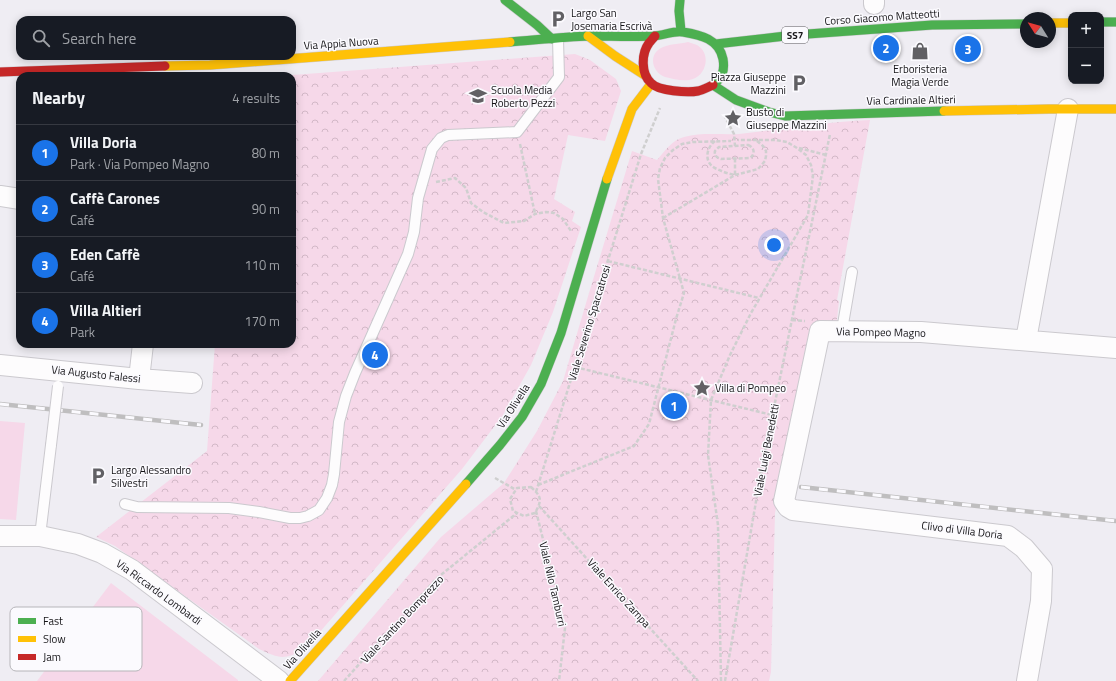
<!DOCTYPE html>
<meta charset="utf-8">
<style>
:root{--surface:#171b24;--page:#20242c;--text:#f1f3f6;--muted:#9ea1a6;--line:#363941;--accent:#1a73e8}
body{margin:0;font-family:"Titillium Web",sans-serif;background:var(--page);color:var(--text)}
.controls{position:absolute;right:12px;top:12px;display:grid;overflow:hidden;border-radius:8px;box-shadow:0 2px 10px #0003}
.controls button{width:36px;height:36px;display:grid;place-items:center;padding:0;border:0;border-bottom:1px solid var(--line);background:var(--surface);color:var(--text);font:20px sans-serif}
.compass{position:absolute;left:1020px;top:12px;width:36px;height:36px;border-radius:50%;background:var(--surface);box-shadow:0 2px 10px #0003;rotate:307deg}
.you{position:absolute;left:774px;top:245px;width:14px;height:14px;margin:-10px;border:3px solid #fff;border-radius:50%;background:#1a73e8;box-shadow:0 0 0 6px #1a73e833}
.badge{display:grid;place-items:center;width:26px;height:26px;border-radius:50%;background:var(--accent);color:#fff;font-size:13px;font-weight:700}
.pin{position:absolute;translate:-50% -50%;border:2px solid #fff;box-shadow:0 1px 4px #0006}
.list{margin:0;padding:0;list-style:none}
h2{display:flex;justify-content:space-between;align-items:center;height:52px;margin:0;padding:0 16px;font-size:17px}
h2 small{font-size:13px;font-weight:400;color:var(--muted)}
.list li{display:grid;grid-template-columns:26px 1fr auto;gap:12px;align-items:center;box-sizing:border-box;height:56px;padding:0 16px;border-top:1px solid var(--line)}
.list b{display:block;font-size:15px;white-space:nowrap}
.list p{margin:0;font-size:13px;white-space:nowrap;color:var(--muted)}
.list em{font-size:13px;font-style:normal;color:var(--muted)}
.icon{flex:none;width:22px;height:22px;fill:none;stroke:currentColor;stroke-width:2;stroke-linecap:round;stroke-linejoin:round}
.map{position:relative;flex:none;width:1116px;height:681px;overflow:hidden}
.search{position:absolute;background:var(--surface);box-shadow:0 2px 10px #0003;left:16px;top:16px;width:280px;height:44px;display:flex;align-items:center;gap:10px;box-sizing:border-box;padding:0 14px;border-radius:12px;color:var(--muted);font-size:15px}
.panel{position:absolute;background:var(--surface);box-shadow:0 2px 10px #0003;left:16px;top:72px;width:280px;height:276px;border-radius:12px}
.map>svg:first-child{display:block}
.grass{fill:#f6d8e9}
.park{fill:url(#park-crowns)}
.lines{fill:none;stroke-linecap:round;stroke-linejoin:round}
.lane-casing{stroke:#cbc9ce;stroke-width:12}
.street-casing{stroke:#cbc9ce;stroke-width:22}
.fast-casing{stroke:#cbc9ce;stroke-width:10}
.slow-casing{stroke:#cbc9ce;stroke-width:10}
.jam-casing{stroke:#cbc9ce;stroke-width:10}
.path{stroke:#cfcfcf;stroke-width:2.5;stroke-dasharray:4 2;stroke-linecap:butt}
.lane{stroke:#fdfcfd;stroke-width:10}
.street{stroke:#fdfcfd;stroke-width:20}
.fast{stroke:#4caf50;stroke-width:9}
.slow{stroke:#ffc107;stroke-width:9}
.jam{stroke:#c62828;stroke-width:9}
.rail-casing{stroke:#bfbebf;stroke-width:4.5}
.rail{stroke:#fbfafe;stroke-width:3;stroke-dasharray:9;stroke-linecap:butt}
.lane-bridge-casing{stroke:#cbc9ce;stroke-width:12;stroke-linecap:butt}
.lane-bridge{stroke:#fdfcfd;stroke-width:10}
.labels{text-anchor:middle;stroke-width:3;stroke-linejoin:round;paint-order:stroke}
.shield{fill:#fbfafe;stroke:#5a595c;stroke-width:1}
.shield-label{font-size:10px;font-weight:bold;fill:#151417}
.poi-label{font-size:11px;fill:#151417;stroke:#fbfafe;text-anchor:start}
.street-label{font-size:11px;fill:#151417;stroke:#fbfafe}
.key{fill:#fbfafe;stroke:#b6b5b9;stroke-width:1}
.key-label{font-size:11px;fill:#151417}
</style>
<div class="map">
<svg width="1116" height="681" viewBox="0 0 1116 681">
<defs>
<pattern id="park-crowns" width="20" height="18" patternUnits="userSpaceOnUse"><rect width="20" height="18" fill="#f6d8e9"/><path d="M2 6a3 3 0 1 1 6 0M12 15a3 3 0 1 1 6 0" fill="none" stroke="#d2b8c7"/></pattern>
</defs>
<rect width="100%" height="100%" fill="#efedf3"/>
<!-- grass -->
<path class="grass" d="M688 42C691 43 694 44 697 45 711 53 707 74 693 79 685 82 673 79 665 77 652 72 648 55 661 48 668 44 680 44 688 42Z
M0 421 25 423 16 520 0 519Z
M111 583 238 680V681H37Z"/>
<!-- park -->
<path class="park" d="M575 54 590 60 616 79 621 91 605 141 568 135 554 199 575 212 572 221 581 227 553 312 531 365 503 415 462 469 305 649C284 660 280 659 259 649L115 546 96 537 207 451 215 344H292V76H279Z
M870 120 837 300 839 301 836 328 814 327 775 513 771 672 769 681H318L441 537 504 483 537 431 563 381 589 293 632 151 657 160C665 151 672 140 684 137 702 132 721 135 739 134 783 129 826 122 870 120Z"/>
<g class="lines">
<!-- lane casing -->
<g class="lane-casing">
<path id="lane" d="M842 330 852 272
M125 504 137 507 229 508 259 512 290 518H300L308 516 319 510 327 498 332 485 334 474 339 422 346 396 355 373 408 254 414 232 418 198 432 149 441 138 448 135 517 132 559 77 558 39
M40 536 51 445"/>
</g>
<!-- street casing -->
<g class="street-casing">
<path id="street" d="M874 4V0
M0 196 20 199
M1026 340 1068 109
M0 365 139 379 192 383
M139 379 143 344
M0 536H40L78 544 102 553 132 570 279 681
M1027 681 1041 601 1042 569 1024 548 1008 536 793 510 788 507 784 501 820 331 921 332 1116 348"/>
</g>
<!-- fast casing -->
<g class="fast-casing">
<path id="fast" d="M505 0 537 25 552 39
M680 0 679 11 681 31
M1101 22H1116
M510 42C536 40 563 37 589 36 611 36 632 37 653 36 663 36 674 30 683 32 701 35 719 39 723 59 725 71 722 78 713 85
M716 44 794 35 932 25 1026 24
M713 85 736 100 769 112 785 116 944 111
M466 484 500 445 522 417 541 384 561 333 607 179"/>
</g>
<!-- slow casing -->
<g class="slow-casing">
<path id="slow" d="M1050 23H1071
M588 36 615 56 646 76
M165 66 210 65 510 42
M944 111 1049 109H1116
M607 179 632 109 651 84
M290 681 466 484"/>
</g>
<!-- jam casing -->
<g class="jam-casing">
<path id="jam" d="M655 36C653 38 651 41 649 43 641 54 641 74 651 83 658 91 688 93 698 91 703 90 708 87 713 85
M0 72 165 66"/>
</g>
<!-- path -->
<path class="path" d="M724 115 734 134 735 146
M715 141C705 149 704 164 717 169 723 172 729 174 735 175V158
M520 144 535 214
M748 145C754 147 756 154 750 158L721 159C717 158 714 155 715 151L719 147Z
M799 148 826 155
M436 182 455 178 466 188 471 203 483 212 504 223 524 221 535 214 546 212 554 213 563 219 571 231
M663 218 735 175 758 169 765 161 766 156V151L763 146 757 141
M608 261 759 298
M792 320 805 321
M575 367 772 415
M495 478 516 490
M538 485 634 446 649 424 676 319 684 293 663 218 658 179 660 168 665 158 673 150 682 144 693 142 731 141
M531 487C542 497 542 500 535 513L524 516 513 511 510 499 517 488Z
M536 492 641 154 660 108
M539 506 698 681
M536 511 565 628 559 681
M344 681 436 579 517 513
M721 681 718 525 708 455 711 400 730 355 751 313 808 215 813 176 811 165 806 155 797 148 787 142 776 140H738
M725 681 763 461 830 134"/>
<!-- lane -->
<use href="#lane" class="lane"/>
<!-- street -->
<use href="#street" class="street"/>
<!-- fast -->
<use href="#fast" class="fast"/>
<!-- slow -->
<use href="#slow" class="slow"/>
<!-- jam -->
<use href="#jam" class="jam"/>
<!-- rail casing -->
<g class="rail-casing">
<path id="rail" d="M0 404 201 425
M801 487 1116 521"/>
</g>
<!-- rail -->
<use href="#rail" class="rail"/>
<!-- lane-bridge casing -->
<g class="lane-bridge-casing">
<path id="lane-bridge" d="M51 445 58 386"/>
</g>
<!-- lane-bridge -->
<use href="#lane-bridge" class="lane-bridge"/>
</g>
<!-- icons -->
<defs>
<g id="parking-bare" transform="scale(1.38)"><path d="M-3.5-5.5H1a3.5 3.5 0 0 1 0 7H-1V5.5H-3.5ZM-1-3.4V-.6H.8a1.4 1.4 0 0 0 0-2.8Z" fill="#616064" stroke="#fbfafe" stroke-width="2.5" paint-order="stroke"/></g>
<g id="shop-bare" transform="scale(1.38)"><path d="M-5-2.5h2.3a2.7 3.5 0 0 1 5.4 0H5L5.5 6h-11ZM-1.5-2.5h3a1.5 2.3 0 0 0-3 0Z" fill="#616064" stroke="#fbfafe" stroke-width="2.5" paint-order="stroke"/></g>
<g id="school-bare" transform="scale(1.38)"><path d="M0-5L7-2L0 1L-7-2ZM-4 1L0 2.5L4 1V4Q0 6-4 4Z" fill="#616064" stroke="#fbfafe" stroke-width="2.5" paint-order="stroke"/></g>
<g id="sight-bare" transform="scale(1.38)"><path d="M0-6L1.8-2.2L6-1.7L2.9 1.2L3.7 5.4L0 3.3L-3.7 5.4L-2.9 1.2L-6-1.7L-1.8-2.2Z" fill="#616064" stroke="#fbfafe" stroke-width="2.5" paint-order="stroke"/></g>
</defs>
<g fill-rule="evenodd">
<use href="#parking-bare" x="558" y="19"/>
<use href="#shop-bare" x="920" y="51"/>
<use href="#parking-bare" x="799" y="83"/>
<use href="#school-bare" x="478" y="96"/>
<use href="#sight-bare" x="733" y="118"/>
<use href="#sight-bare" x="702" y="388"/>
<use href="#parking-bare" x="98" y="476"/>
</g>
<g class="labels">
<!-- shield labels -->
<rect class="shield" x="782" y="27" width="26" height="16" rx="3"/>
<g class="shield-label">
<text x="795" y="39">SS7</text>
</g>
<!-- poi labels -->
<g class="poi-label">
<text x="571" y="17">Largo San<tspan x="571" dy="13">Josemaria Escrivà</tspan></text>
<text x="920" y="73" text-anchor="middle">Erboristeria<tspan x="920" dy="13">Magia Verde</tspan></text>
<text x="786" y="81" text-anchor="end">Piazza Giuseppe<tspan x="786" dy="13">Mazzini</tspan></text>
<text x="491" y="94">Scuola Media<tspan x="491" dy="13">Roberto Pezzi</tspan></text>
<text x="746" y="116">Busto di<tspan x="746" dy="13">Giuseppe Mazzini</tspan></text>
<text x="715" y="392">Villa di Pompeo</text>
<text x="111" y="474">Largo Alessandro<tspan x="111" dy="13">Silvestri</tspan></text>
</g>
<!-- street labels -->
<g class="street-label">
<text transform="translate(882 17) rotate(-4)" y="4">Corso Giacomo Matteotti</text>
<text transform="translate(341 43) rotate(-4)" y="4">Via Appia Nuova</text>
<text transform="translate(911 100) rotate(-1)" y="4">Via Cardinale Altieri</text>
<text transform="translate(589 323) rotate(-73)" y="4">Viale Severino Spaccatrosi</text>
<text transform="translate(881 332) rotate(1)" y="4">Via Pompeo Magno</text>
<text transform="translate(96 374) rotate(6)" y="4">Via Augusto Falessi</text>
<text transform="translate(513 406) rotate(-57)" y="4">Via Olivella</text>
<text transform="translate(766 450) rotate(-79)" y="4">Viale Luigi Benedetti</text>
<text transform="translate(962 530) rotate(7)" y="4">Clivo di Villa Doria</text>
<text transform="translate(553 584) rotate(77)" y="4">Viale Nilo Tamburri</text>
<text transform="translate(159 592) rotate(36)" y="4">Via Riccardo Lombardi</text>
<text transform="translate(619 593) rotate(48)" y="4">Viale Enrico Zampa</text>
<text transform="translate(402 619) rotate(-47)" y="4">Viale Santino Bomprezzo</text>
<text transform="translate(302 649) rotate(-48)" y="4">Via Olivella</text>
</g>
</g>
<!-- legend -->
<rect x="10" y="607" width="132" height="64" rx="6" class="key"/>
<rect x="18" y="618" width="18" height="6" fill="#4caf50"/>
<rect x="18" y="636" width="18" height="6" fill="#ffc107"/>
<rect x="18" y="654" width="18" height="6" fill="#c62828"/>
<g class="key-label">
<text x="43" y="625">Fast</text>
<text x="43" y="643">Slow</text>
<text x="43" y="661">Jam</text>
</g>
</svg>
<div class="controls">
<button>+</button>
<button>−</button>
</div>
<svg class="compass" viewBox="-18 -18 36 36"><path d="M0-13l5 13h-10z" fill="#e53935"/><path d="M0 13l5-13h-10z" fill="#9ea1a6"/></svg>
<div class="you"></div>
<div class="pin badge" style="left:674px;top:406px">1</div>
<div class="pin badge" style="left:886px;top:48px">2</div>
<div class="pin badge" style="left:968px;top:49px">3</div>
<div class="pin badge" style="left:375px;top:355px">4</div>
<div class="search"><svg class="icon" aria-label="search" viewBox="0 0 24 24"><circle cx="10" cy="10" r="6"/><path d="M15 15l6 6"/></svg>Search here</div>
<section class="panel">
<h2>Nearby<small>4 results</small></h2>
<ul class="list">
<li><span class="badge">1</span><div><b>Villa Doria</b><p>Park · Via Pompeo Magno</p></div><em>80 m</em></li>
<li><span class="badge">2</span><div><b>Caffè Carones</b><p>Café</p></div><em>90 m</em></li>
<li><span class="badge">3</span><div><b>Eden Caffè</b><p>Café</p></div><em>110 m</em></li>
<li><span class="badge">4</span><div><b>Villa Altieri</b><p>Park</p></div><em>170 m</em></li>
</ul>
</section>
</div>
